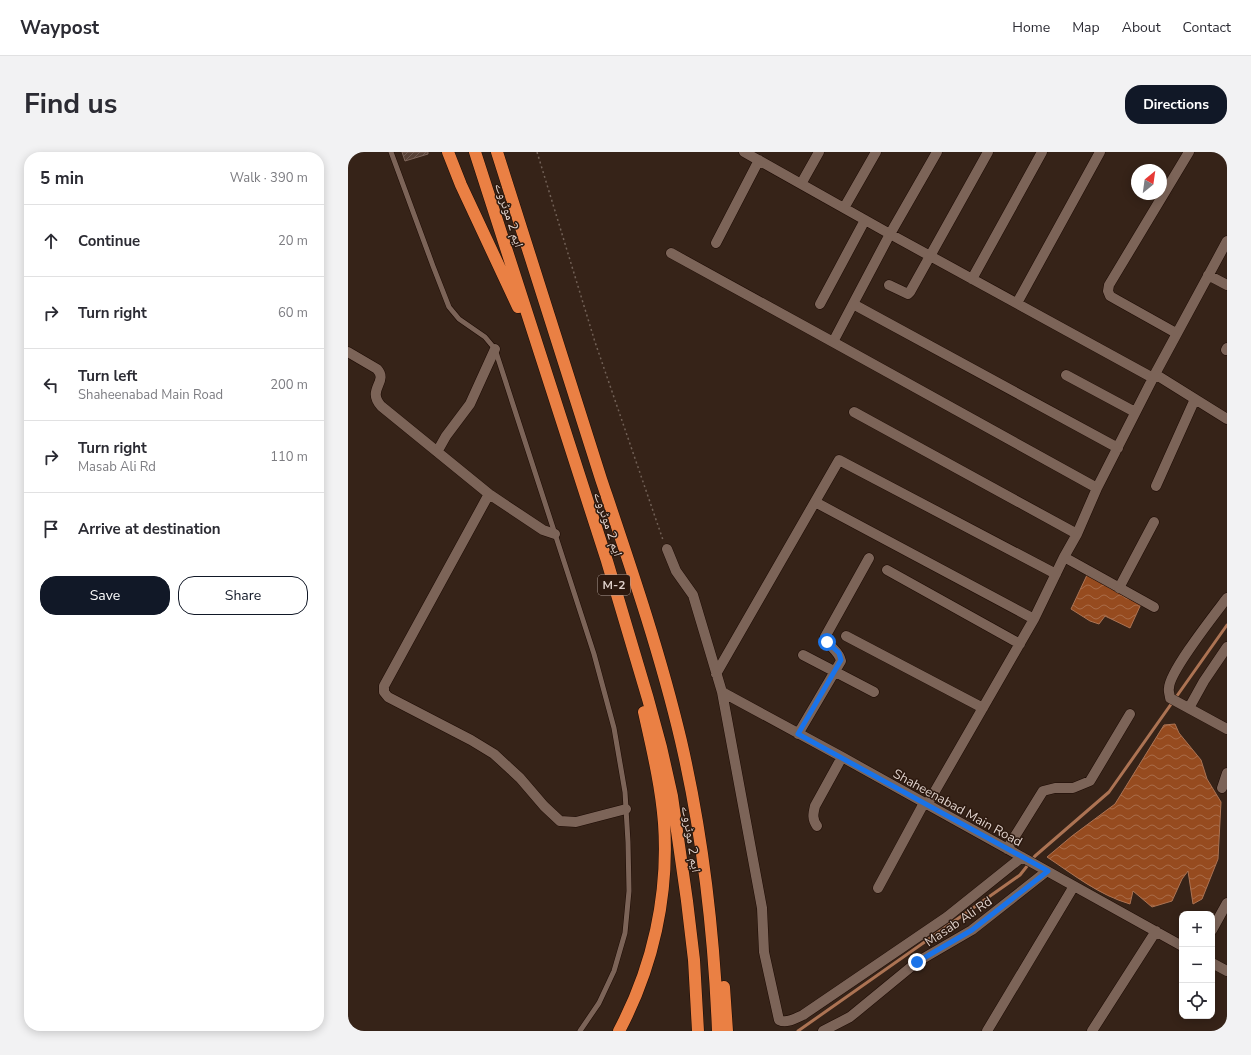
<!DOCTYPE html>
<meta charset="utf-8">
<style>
:root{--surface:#fff;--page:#f2f2f3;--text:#2b2b33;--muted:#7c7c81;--line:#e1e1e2;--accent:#111827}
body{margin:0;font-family:"Nunito Sans","Noto Naskh Arabic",sans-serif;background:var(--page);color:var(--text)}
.controls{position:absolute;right:12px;bottom:12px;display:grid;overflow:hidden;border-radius:8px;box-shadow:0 2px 10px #0003}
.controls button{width:36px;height:36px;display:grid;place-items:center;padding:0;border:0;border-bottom:1px solid var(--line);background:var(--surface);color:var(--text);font:20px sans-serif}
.compass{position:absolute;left:783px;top:12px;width:36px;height:36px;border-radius:50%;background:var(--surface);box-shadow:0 2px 10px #0003;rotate:29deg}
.stop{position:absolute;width:12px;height:12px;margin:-9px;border:3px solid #1a73e8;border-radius:50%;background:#fff}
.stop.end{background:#1a73e8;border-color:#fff;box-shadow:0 1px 4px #0008}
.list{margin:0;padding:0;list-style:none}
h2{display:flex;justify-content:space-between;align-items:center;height:52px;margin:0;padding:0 16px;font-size:17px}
h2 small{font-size:13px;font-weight:400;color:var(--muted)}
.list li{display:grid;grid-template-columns:26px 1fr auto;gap:12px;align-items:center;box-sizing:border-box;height:72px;padding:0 16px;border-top:1px solid var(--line)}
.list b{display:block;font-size:15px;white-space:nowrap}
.list p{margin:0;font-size:13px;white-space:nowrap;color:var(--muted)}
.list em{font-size:13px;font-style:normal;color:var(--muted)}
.actions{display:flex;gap:8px;padding:12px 16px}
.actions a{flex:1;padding:9px 0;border:1px solid var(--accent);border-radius:16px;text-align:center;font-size:14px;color:var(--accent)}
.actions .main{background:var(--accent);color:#fff}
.icon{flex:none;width:22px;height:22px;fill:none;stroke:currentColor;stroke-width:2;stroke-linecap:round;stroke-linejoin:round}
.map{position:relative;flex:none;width:879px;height:879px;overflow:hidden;border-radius:16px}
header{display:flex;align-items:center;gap:24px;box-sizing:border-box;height:56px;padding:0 20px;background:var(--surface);border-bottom:1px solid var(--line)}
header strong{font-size:19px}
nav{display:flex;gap:22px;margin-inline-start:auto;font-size:14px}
.intro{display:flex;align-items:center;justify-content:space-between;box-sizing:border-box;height:96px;padding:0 24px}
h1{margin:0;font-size:28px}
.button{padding:10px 18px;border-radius:16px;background:var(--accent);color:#fff;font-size:14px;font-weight:700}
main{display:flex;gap:24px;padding:0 24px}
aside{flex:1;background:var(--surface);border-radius:16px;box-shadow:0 2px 10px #0003}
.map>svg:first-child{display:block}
.water{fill:url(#water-waves);stroke:#ac7353}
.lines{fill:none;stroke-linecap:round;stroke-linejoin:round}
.stream{stroke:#ac7353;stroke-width:3}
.building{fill:url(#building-hatch);stroke:#7e665b}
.service-casing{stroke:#1d0b04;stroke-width:6}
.minor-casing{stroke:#1d0b04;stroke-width:11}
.motorway-casing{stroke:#1d0b04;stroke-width:13}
.path{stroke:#716056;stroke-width:1.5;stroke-dasharray:2 3;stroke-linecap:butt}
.service{stroke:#7c6458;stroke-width:5}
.minor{stroke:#7c6458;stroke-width:10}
.motorway{stroke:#ea8044;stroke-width:12}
.route{stroke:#1a73e8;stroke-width:5}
.labels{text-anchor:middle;stroke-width:3;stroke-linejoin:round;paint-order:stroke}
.shield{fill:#2c190f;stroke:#a99a93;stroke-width:1}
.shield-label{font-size:12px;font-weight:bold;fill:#dfd1cb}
.street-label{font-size:13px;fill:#dfd1cb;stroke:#2c190f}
</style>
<header>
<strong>Waypost</strong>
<nav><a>Home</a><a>Map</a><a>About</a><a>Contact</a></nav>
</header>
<div class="intro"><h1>Find us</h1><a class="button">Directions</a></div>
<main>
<aside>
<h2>5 min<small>Walk · 390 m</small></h2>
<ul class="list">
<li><svg class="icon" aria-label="ahead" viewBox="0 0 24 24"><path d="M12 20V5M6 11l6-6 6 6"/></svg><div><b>Continue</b></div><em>20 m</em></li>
<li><svg class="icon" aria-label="right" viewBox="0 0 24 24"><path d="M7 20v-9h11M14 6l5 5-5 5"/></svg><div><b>Turn right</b></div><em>60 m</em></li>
<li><svg class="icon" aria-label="left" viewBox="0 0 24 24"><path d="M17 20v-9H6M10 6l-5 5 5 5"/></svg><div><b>Turn left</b><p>Shaheenabad Main Road</p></div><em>200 m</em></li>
<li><svg class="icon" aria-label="right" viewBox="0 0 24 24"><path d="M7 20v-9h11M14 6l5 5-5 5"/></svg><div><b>Turn right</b><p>Masab Ali Rd</p></div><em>110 m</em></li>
<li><svg class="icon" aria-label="arrive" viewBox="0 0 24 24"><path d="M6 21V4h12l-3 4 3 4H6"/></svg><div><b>Arrive at destination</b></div></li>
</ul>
<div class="actions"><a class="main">Save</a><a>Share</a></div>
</aside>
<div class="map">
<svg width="879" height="879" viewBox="0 0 879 879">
<defs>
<pattern id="water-waves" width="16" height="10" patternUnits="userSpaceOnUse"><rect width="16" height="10" fill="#964b1f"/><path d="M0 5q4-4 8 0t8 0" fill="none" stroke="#a96c49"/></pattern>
<pattern id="building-hatch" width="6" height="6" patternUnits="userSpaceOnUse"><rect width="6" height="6" fill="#574136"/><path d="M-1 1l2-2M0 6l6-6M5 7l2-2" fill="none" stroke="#6f5b52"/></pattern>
</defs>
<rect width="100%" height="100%" fill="#362318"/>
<!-- water -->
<path class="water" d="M739 423 793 452 782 476 757 464 751 472 742 469 723 457Z
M827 572 831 581 853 608 859 627 873 650 870 707 854 747 845 752 840 719 834 727 824 749 804 755 785 739 782 752C751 743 726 723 699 705L724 684 767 652 816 573Z"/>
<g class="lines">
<!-- stream -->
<path class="stream" d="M450 879 672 723 687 704 761 640 879 473"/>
</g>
<!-- building -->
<path class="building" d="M54 0H80V2L57 9Z"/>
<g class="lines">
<!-- service casing -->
<g class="service-casing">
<path id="service" d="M43 0 85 114 101 155 111 167 137 185 147 197 246 502 266 576 277 640 280 690 281 739 277 781 266 819 251 851 232 879"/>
</g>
<!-- minor casing -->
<g class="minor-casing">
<path id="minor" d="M396 0 542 82 805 226
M589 0 542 82 505 152 770 296
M453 32 471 0
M496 56 528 0
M368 91 411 8
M323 101 485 190
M860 123 879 133
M624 127 694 0
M541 133 560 142 562 140 640 0
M669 151 752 0
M472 152 517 68
M505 152 485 190 749 336
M828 181 769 148 762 144 760 139 761 133 841 0
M878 198 879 196
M0 200 29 217C41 230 18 237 33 254L141 342 195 378 207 382
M807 222 879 267
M718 223 787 260
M506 260 729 382
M89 300 98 284 122 252 147 197
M808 334 847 247
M141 342 36 534V540L40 545 123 588 146 602 172 626 196 654 212 669 228 670 278 657
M467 350 686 467
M319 397 328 419 345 443 374 540 414 756 416 800 431 868C439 872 448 866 455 863L599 765 674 705
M716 405 806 455
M539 418 672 492
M771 436 806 370
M879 446C867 462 821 520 821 536 820 539 822 543 822 546L879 577
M498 484 635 556
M455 503 526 540
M368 522 491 308 708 422
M374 540 494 605 834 794
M841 556 856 529 879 495
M450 582 493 509C491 498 480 495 477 485L521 406
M874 636 879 621
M579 653 686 467 716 405 729 382 749 336 807 222 879 89
M469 674C464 667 465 662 467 654L494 605
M659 697 695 639 707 636H725L742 629 782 562
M530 736 576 651
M864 778 879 751
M864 811 879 819
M475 879 502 865 569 810 624 778 699 719
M639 879 726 734
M744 879 808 779"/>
</g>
<!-- motorway casing -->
<g class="motorway-casing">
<path id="motorway" d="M100 0 113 33 170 155
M127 0 259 409 300 547 313 595 324 644 339 749 346 808 350 879
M149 0C184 109 218 218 253 327 282 413 312 500 333 589 355 684 366 782 370 879
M376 835 379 879
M271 879C305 815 321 743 316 671 313 633 304 596 296 560"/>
</g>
<!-- path -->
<path class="path" d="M189 0 247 190 315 388"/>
<!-- service -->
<use href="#service" class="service"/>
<!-- minor -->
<use href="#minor" class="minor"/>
<!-- motorway -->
<use href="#motorway" class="motorway"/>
</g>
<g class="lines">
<!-- route -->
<path class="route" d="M479 490 491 501 493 508 450 582 700 719 624 778 569 810"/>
</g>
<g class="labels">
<!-- shield labels -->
<rect class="shield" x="250" y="423" width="32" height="20" rx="3"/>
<g class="shield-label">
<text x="266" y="437">M-2</text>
</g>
<!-- street labels -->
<g class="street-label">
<text transform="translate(162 63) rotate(72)" y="5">ایم 2 موٹروے</text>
<text transform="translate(261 372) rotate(72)" y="5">ایم 2 موٹروے</text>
<text transform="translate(610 655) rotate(29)" y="5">Shaheenabad Main Road</text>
<text transform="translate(344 687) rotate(81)" y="5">ایم 2 موٹروے</text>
<text transform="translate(610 769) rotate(-34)" y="5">Masab Ali Rd</text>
</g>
</g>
</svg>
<div class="controls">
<button>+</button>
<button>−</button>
<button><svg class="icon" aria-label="locate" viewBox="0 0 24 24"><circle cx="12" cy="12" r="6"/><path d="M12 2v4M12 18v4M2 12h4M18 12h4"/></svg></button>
</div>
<svg class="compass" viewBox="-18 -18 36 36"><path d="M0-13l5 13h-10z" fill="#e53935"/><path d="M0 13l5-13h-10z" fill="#7c7c81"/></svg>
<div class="stop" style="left:479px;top:490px"></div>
<div class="stop end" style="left:569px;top:810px"></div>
</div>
</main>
